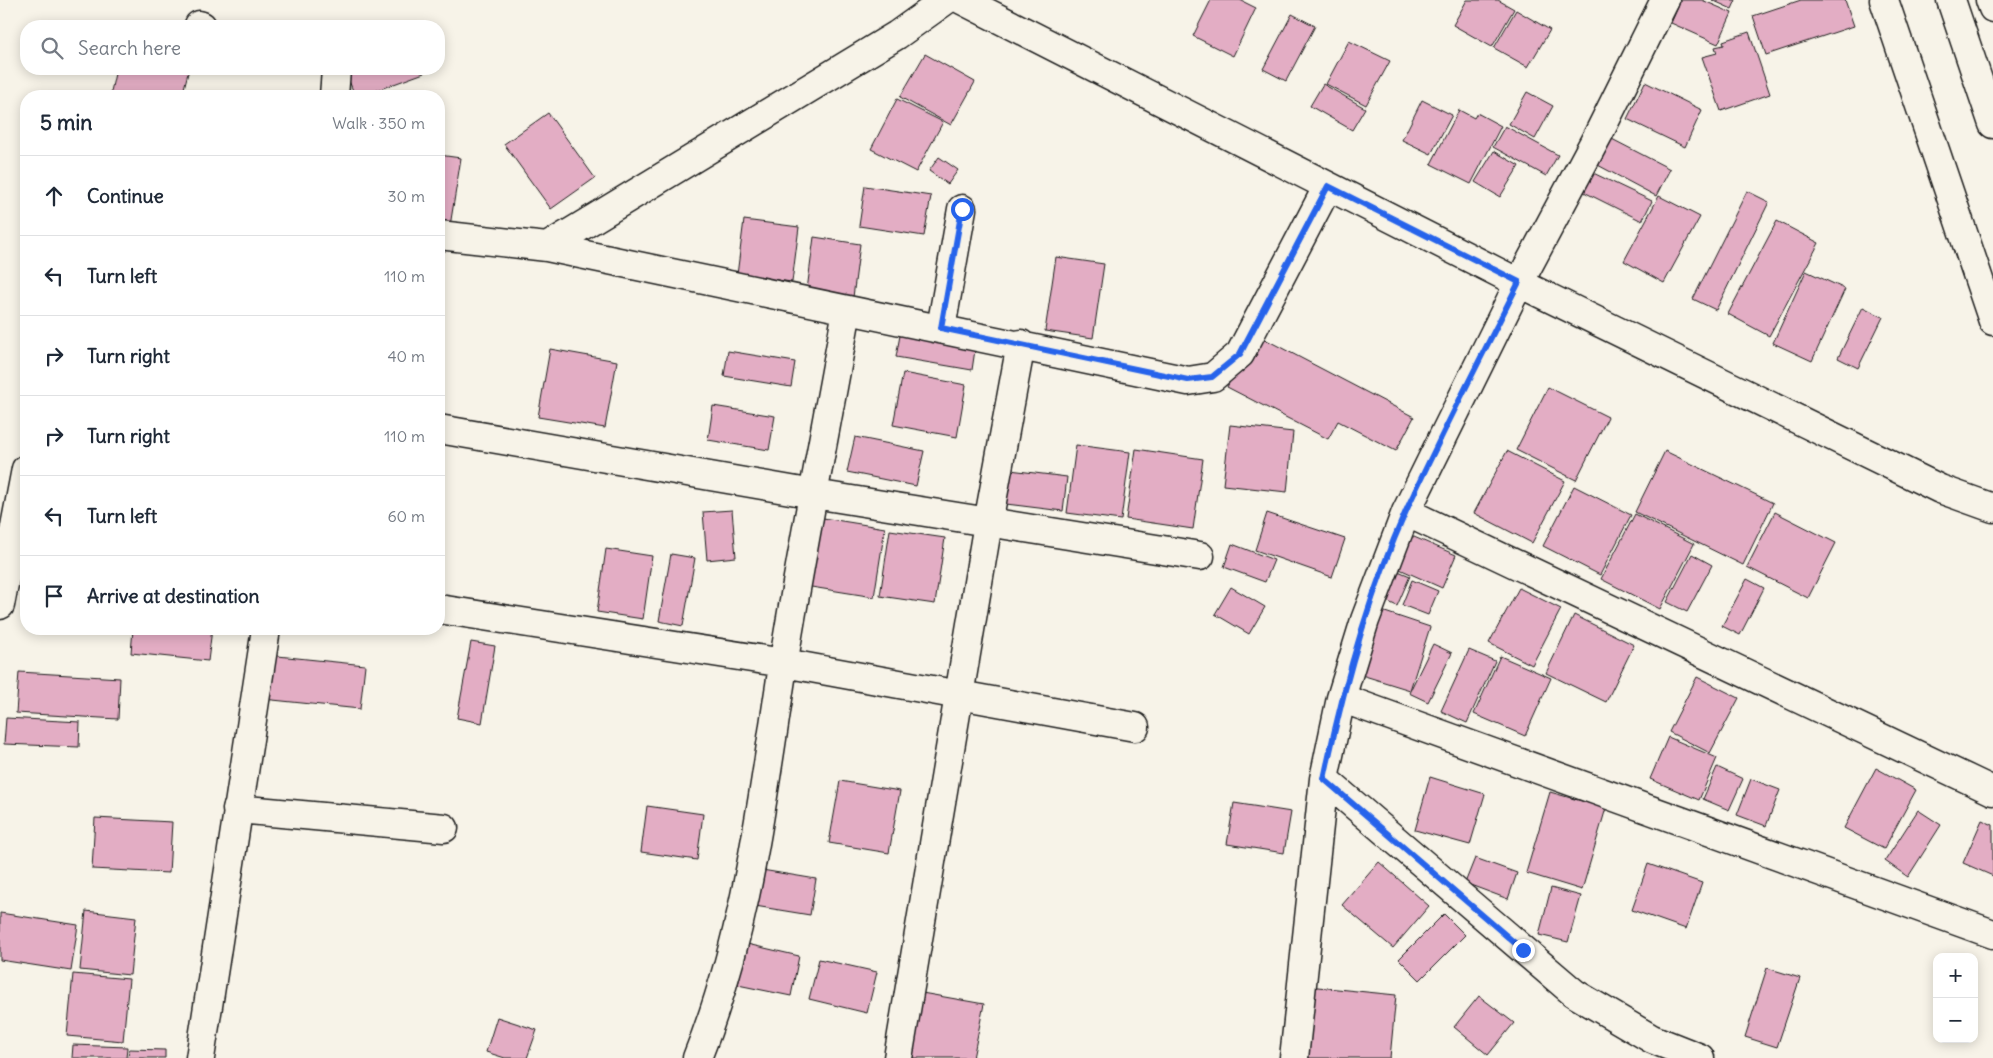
<!DOCTYPE html>
<meta charset="utf-8">
<style>
:root{--surface:#fff;--page:#f6f6f7;--text:#1f2937;--muted:#747a83;--line:#e0e1e3}
body{margin:0;font-family:Delius,sans-serif;background:var(--page);color:var(--text)}
.controls{position:absolute;right:15px;bottom:15px;display:grid;overflow:hidden;border-radius:10px;box-shadow:0 2px 12px #0003}
.controls button{width:45px;height:45px;display:grid;place-items:center;padding:0;border:0;border-bottom:1px solid var(--line);background:var(--surface);color:var(--text);font:25px sans-serif}
.stop{position:absolute;width:15px;height:15px;margin:-11px;border:4px solid #2563eb;border-radius:50%;background:#fff}
.stop.end{background:#2563eb;border-color:#fff;box-shadow:0 1px 5px #0008}
.list{margin:0;padding:0;list-style:none}
h2{display:flex;justify-content:space-between;align-items:center;height:65px;margin:0;padding:0 20px;font-size:21px}
h2 small{font-size:16px;font-weight:400;color:var(--muted)}
.list li{display:grid;grid-template-columns:32px 1fr auto;gap:15px;align-items:center;box-sizing:border-box;height:80px;padding:0 20px;border-top:1px solid var(--line)}
.list b{display:block;font-size:19px;white-space:nowrap}
.list em{font-size:16px;font-style:normal;color:var(--muted)}
.icon{flex:none;width:28px;height:28px;fill:none;stroke:currentColor;stroke-width:2;stroke-linecap:round;stroke-linejoin:round}
.map{position:relative;flex:none;width:1993px;height:1058px;overflow:hidden}
.search{position:absolute;background:var(--surface);box-shadow:0 2px 12px #0003;left:20px;top:20px;width:425px;height:55px;display:flex;align-items:center;gap:12px;box-sizing:border-box;padding:0 18px;border-radius:20px;color:var(--muted);font-size:19px}
.panel{position:absolute;background:var(--surface);box-shadow:0 2px 12px #0003;left:20px;top:90px;width:425px;height:545px;border-radius:20px}
.map>svg:first-child{display:block}
.building{fill:#e3adc4;stroke:#1c1c1c}
.lines{fill:none;stroke-linecap:round;stroke-linejoin:round}
.minor-casing{stroke:#1c1c1c;stroke-width:31}
.minor{stroke:#f7f3e8;stroke-width:28}
.route{stroke:#2563eb;stroke-width:6}
</style>
<div class="map">
<svg width="1993" height="1058" viewBox="0 0 1993 1058">
<rect width="100%" height="100%" fill="#f7f3e8"/>
<filter id="ink" filterUnits="userSpaceOnUse"><feTurbulence type="fractalNoise" baseFrequency=".02" numOctaves="2"/><feDisplacementMap in="SourceGraphic" scale="10" xChannelSelector="R" yChannelSelector="G"/><feConvolveMatrix kernelMatrix="1 2 1 2 8 2 1 2 1" color-interpolation-filters="sRGB"/></filter>
<g filter="url(#ink)">
<!-- building -->
<path class="building" d="M1211 0H1240L1256 8 1233 56 1193 36Z
M1467 0H1498L1514 9 1492 47 1453 25Z
M1681 0H1702L1732 13 1718 44 1671 23Z
M1712 0H1736L1732 9Z
M1801 0H1845L1854 26 1766 55 1753 16Z
M1516 10 1550 30 1528 67 1494 48Z
M1292 14 1315 26 1286 81 1263 69Z
M1749 32 1770 94 1721 111 1702 57 1717 53 1715 47 1724 45 1723 41Z
M1349 41 1390 61 1366 105 1326 84Z
M925 54 975 82 951 125 900 97Z
M116 69H189L182 96H110Z
M422 69 424 73 361 96H355L345 70Z
M1645 82 1702 110 1685 147 1627 119Z
M1323 84 1365 108 1352 130 1310 106Z
M1527 92 1553 106 1535 139 1509 124Z
M897 99 943 122 916 172 871 149Z
M1422 100 1452 115 1431 154 1402 140Z
M1459 110 1474 118 1477 113 1501 126 1471 184 1431 164Z
M548 113 595 178 551 209 504 144Z
M1505 126 1558 155 1546 176 1493 147Z
M1608 137 1670 169 1656 196 1594 163Z
M1494 151 1519 166 1500 197 1475 182Z
M439 155 461 158 450 226 439 224Z
M939 157 958 170 948 184 929 171Z
M1589 171 1652 201 1642 221 1580 190Z
M865 186 931 196 924 236 859 226Z
M1747 191 1769 202 1716 310 1693 299Z
M1659 196 1700 217 1664 283 1624 261Z
M744 220 799 227 792 282 737 275Z
M1777 221 1819 243 1769 336 1728 314Z
M814 237 860 244 853 297 807 290Z
M1056 257 1104 264 1093 338 1045 331Z
M1806 271 1845 289 1812 361 1773 343Z
M1863 307 1883 317 1858 368 1838 358Z
M901 330 976 343 972 370 896 357Z
M1255 334 1414 417 1396 451 1338 421 1328 439 1227 387Z
M550 349 617 361 605 428 538 417Z
M728 351 795 362 791 387 724 376Z
M903 373 966 385 957 437 893 425Z
M1548 387 1608 417 1576 480 1516 450Z
M713 406 775 416 769 450 708 440Z
M1230 425 1293 432 1287 492 1223 485Z
M855 437 924 451 916 486 847 472Z
M1076 445 1130 452 1121 520 1067 513Z
M1136 449 1203 459 1193 529 1126 519Z
M1507 451 1565 481 1532 543 1474 513Z
M1665 451 1773 503 1743 565 1635 512Z
M1002 469 1067 477 1063 511 998 503Z
M1574 486 1631 515 1600 575 1543 546Z
M732 510 736 557 707 560 703 512Z
M1775 512 1836 543 1808 598 1747 567Z
M1267 513 1345 539 1332 577 1255 550Z
M1635 514 1694 544 1660 609 1601 579Z
M817 517 885 528 874 597 805 586Z
M890 530 945 538 935 604 880 596Z
M1407 534 1456 555 1442 588 1393 566Z
M1232 544 1274 560 1265 582 1224 567Z
M606 549 652 556 643 619 597 612Z
M671 554 695 558 683 626 659 621Z
M1692 554 1712 565 1687 612 1667 602Z
M1391 568 1410 576 1397 606 1378 597Z
M1747 579 1764 588 1740 635 1722 626Z
M1412 580 1438 591 1428 615 1402 605Z
M1231 587 1265 607 1249 634 1215 614Z
M1519 588 1561 609 1532 665 1489 643Z
M1376 609 1430 627 1410 690 1355 673Z
M1574 615 1634 645 1606 702 1546 673Z
M133 629H212L208 661 131 653Z
M471 642 495 646 482 723 457 718Z
M1433 644 1452 653 1428 702 1409 693Z
M1469 650 1495 661 1467 723 1441 711Z
M268 655 365 665 360 709 263 699Z
M1500 656 1551 678 1525 736 1474 714Z
M19 672 120 678 118 719 16 713Z
M1697 677 1739 698 1710 753 1669 732Z
M6 718 80 722 79 747 4 744Z
M1668 737 1717 758 1699 800 1650 779Z
M1717 767 1743 779 1729 810 1703 799Z
M1876 768 1916 790 1884 849 1844 828Z
M1430 777 1485 794 1470 845 1415 830Z
M1751 779 1780 790 1766 826 1737 815Z
M840 781 900 791 889 853 829 843Z
M1550 792 1606 808 1582 890 1526 873Z
M1234 803 1291 812 1284 853 1227 844Z
M647 806 703 814 697 860 641 852Z
M1918 810 1941 825 1908 877 1885 861Z
M95 818 172 822 169 873 92 869Z
M1982 820 1993 825V876L1963 863Z
M1475 858 1517 873 1508 899 1465 883Z
M1379 862 1429 906 1393 948 1342 905Z
M1648 864 1702 883 1686 929 1632 910Z
M762 870 816 879 810 915 755 906Z
M1551 888 1581 896 1568 942 1539 935Z
M86 911 136 917 130 975 80 970Z
M0 913 78 925 71 971 0 960Z
M1444 914 1465 935 1420 980 1399 959Z
M747 944 799 956 791 996 738 985Z
M819 959 877 972 867 1013 809 999Z
M1767 968 1800 978 1777 1047 1745 1037Z
M73 974 129 979 123 1041 67 1036Z
M1308 986 1396 995 1390 1058H1301Z
M922 993 984 1004 973 1058H910Z
M1479 996 1514 1023 1488 1055 1454 1027Z
M497 1017 537 1030 527 1058H505L486 1052Z
M73 1045 127 1047 126 1058H72Z
M129 1049 165 1050V1058H128Z"/>
<g class="lines">
<!-- minor casing -->
<g class="minor-casing">
<path id="minor" d="M962 0 1519 283 1940 489 1993 508
M1884 0 1993 321
M1951 0 1993 124
M1990 0 1993 8
M199 25 202 26
M334 69 336 70 334 96
M439 235 547 247 1188 381 1213 377 1240 354 1328 186
M547 247 897 35 946 0
M941 328 962 209
M439 429 814 494 1200 556
M1406 512 1993 791
M0 605 26 469
M439 609 784 663 1135 727
M1341 698 1993 934
M1324 779 1574 993 1652 1039 1700 1058
M237 809 444 828
M200 1058 266 629
M697 1058C748 932 762 799 783 666 802 547 826 429 847 310
M898 1058 988 523 1021 344
M1294 1058 1324 779 1341 698 1365 620 1406 512 1519 283 1599 133 1665 0"/>
</g>
<!-- minor -->
<use href="#minor" class="minor"/>
</g>
</g>
<g class="lines" filter="url(#ink)">
<!-- route -->
<path class="route" d="M962 209 941 328 1188 380 1212 377 1240 354 1328 186 1519 282C1481 358 1441 434 1406 511 1368 596 1343 688 1324 779L1523 950"/>
</g>
</svg>
<div class="controls">
<button>+</button>
<button>−</button>
</div>
<div class="stop" style="left:962px;top:209px"></div>
<div class="stop end" style="left:1523px;top:950px"></div>
<div class="search"><svg class="icon" aria-label="search" viewBox="0 0 24 24"><circle cx="10" cy="10" r="6"/><path d="M15 15l6 6"/></svg>Search here</div>
<section class="panel">
<h2>5 min<small>Walk · 350 m</small></h2>
<ul class="list">
<li><svg class="icon" aria-label="ahead" viewBox="0 0 24 24"><path d="M12 20V5M6 11l6-6 6 6"/></svg><div><b>Continue</b></div><em>30 m</em></li>
<li><svg class="icon" aria-label="left" viewBox="0 0 24 24"><path d="M17 20v-9H6M10 6l-5 5 5 5"/></svg><div><b>Turn left</b></div><em>110 m</em></li>
<li><svg class="icon" aria-label="right" viewBox="0 0 24 24"><path d="M7 20v-9h11M14 6l5 5-5 5"/></svg><div><b>Turn right</b></div><em>40 m</em></li>
<li><svg class="icon" aria-label="right" viewBox="0 0 24 24"><path d="M7 20v-9h11M14 6l5 5-5 5"/></svg><div><b>Turn right</b></div><em>110 m</em></li>
<li><svg class="icon" aria-label="left" viewBox="0 0 24 24"><path d="M17 20v-9H6M10 6l-5 5 5 5"/></svg><div><b>Turn left</b></div><em>60 m</em></li>
<li><svg class="icon" aria-label="arrive" viewBox="0 0 24 24"><path d="M6 21V4h12l-3 4 3 4H6"/></svg><div><b>Arrive at destination</b></div></li>
</ul>
</section>
</div>
